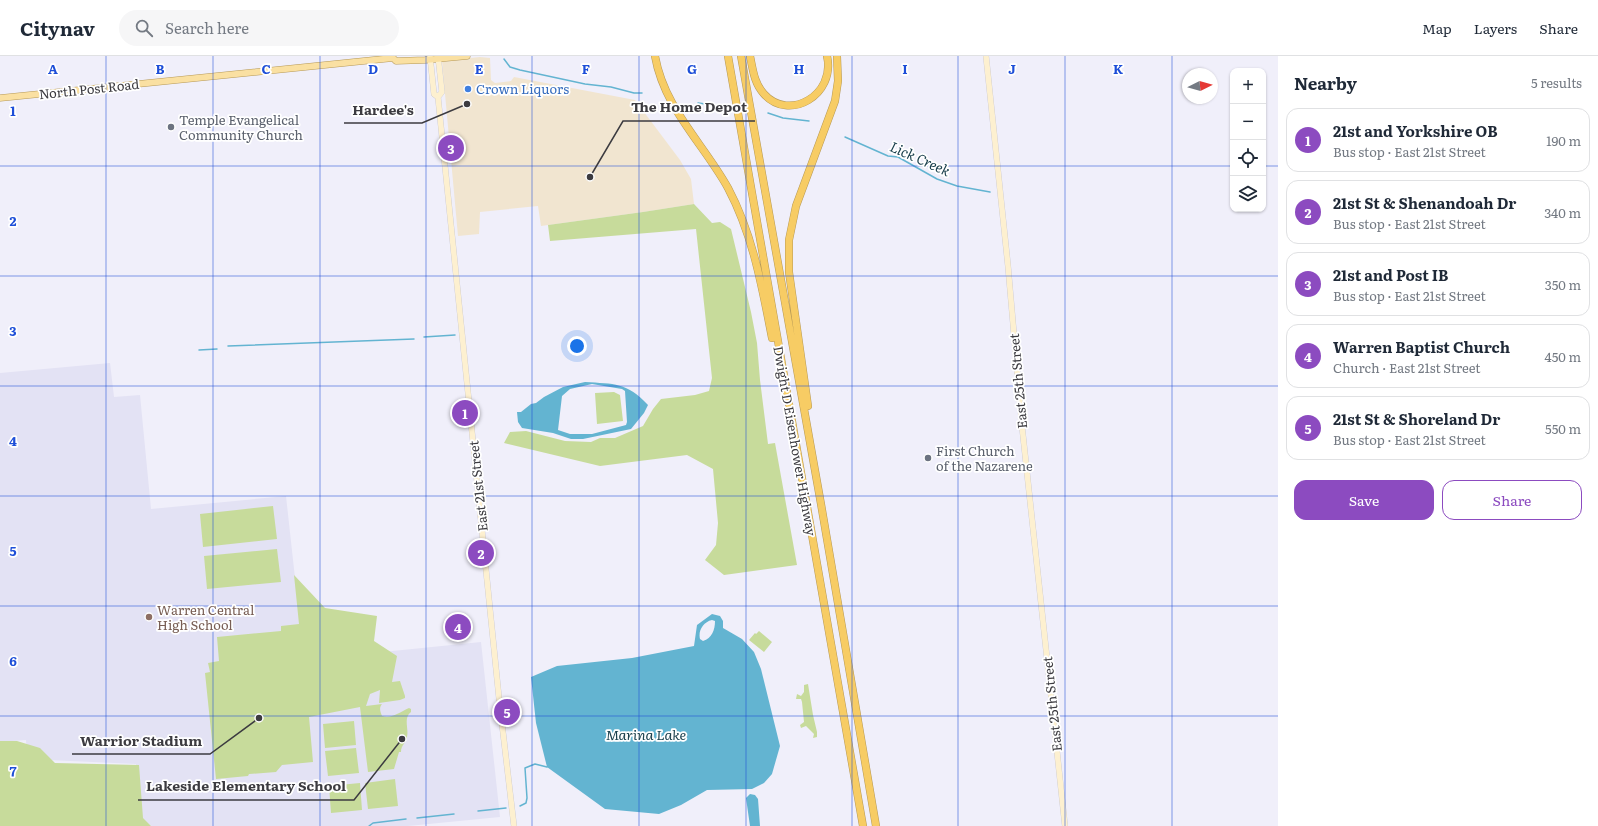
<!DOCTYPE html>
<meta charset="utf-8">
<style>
:root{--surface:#fff;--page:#f6f6f7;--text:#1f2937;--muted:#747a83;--line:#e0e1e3;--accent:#8c4bc0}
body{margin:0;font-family:Literata,serif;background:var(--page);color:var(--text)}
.controls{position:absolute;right:12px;top:12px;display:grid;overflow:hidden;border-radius:8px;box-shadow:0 1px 3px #0004}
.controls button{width:36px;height:36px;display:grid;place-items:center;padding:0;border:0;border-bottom:1px solid var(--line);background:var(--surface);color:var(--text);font:20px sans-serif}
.compass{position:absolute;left:1182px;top:12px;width:36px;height:36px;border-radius:50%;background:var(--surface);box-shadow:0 1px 3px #0004;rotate:85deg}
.you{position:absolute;left:577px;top:290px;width:14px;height:14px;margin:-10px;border:3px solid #fff;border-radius:50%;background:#1a73e8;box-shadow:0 0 0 6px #1a73e833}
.badge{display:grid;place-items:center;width:26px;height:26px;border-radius:50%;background:var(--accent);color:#fff;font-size:13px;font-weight:700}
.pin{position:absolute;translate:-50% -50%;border:2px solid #fff;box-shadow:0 1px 4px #0006}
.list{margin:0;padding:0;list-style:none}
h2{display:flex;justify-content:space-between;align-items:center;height:52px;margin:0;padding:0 16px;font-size:17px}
h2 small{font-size:13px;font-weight:400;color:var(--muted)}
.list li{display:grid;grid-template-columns:26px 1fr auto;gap:12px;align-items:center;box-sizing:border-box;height:64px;margin:0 8px 8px;padding:0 8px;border:1px solid var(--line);border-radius:12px}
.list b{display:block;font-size:15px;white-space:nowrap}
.list p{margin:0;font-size:13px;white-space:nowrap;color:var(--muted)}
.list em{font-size:13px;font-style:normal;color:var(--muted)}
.actions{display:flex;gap:8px;padding:12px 16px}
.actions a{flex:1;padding:9px 0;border:1px solid var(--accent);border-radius:12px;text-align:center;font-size:14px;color:var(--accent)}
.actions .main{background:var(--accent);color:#fff}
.icon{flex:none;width:22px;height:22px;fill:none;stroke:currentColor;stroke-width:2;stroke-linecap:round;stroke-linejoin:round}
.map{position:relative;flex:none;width:1278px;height:770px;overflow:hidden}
header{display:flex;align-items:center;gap:24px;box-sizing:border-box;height:56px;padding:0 20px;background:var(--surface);border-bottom:1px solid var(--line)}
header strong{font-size:19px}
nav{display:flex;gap:22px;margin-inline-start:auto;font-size:14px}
.search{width:280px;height:36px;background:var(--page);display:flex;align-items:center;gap:10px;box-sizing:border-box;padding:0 14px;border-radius:22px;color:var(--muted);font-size:15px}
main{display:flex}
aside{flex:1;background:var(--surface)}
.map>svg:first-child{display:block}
.commercial{fill:#f1e5d0}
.built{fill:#e3e2f4}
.green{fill:#c7db9b}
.water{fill:#63b4d1;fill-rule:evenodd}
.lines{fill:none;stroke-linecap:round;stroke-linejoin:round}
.stream{stroke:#63b4d1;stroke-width:1.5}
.secondary-casing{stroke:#c2c1cc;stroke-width:6}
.primary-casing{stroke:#b69957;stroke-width:7}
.highway-casing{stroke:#b69957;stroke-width:8}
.secondary{stroke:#fdf0d0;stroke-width:5.5}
.primary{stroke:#fae0a2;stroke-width:6}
.highway{stroke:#f7cc64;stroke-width:7}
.grid{fill:none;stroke:#1d4ed8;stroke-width:1;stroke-opacity:0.55}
.shop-dot{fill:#3f7fe0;stroke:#fff;stroke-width:1.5}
.worship-dot{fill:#6b7280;stroke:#fff;stroke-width:1.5}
.education-dot{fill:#8d6e63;stroke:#fff;stroke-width:1.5}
.labels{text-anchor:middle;stroke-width:3.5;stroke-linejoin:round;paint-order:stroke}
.street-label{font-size:13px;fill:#3c3b40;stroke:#fff}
.shop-label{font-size:13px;fill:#366cbe;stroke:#fff;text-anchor:start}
.worship-label{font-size:13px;fill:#5b616d;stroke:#fff;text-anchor:start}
.education-label{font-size:13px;fill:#785e54;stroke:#fff;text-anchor:start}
.water-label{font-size:14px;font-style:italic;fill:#1b404d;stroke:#fff}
.grid-label{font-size:13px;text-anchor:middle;font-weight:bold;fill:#1d4ed8;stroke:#fff;stroke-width:3.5;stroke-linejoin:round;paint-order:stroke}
.leader{fill:none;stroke:#3c3b40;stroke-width:1.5}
.callout-dot{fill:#3c3b40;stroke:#fff;stroke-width:1.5}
.callout-label{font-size:14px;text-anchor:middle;font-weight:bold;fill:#3c3b40;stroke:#fff;stroke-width:3.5;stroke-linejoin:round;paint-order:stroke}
</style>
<header>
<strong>Citynav</strong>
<div class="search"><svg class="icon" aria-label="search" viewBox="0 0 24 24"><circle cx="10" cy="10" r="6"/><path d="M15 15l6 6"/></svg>Search here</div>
<nav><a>Map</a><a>Layers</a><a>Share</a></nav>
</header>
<main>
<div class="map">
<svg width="1278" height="770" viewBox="0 0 1278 770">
<rect width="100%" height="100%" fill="#f0effa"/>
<!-- commercial -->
<path class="commercial" d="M480 1 490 2 491 24 495 27 511 25 514 21 635 44 680 104 691 123 694 148 643 156 541 170 538 150 480 156 479 178 458 180 442 5Z"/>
<!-- built -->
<path class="built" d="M110 307 114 341 140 339 151 453 286 440 304 604 481 586 500 761 408 770H151L141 761 136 708 27 703 26 684 0 686V317Z"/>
<!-- green -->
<path class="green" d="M694 148 712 167 720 166 731 173 751 256 757 287 760 324 768 388 775 387 797 509 724 519 705 504 716 489 718 467 713 413 687 399 600 410 504 387 510 376 526 375 565 385 591 386 600 382H615L643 370 653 353 661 343 695 339 709 335 712 322 696 173 550 185 548 169 643 156Z
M614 336 620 339 623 365 597 368 595 337Z
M273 450 277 483 203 491 200 458Z
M277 493 281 526 207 533 204 500Z
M294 519 325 552 377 560 374 585 397 600 392 626 400 625 405 640V642L400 644 379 647 380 634 370 638 366 650 382 648C379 652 380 655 382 660 392 663 400 656 409 652L411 653V656C403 662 409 672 407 681 406 687 401 689 401 696H399L394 713 368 716 360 651 309 661 313 706 282 709 276 716 249 718 248 720 216 723 205 617 210 616 208 607 219 605 217 581 281 575V570L299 568Z
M759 575 772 586 764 596 749 584 755 577 756 578Z
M808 628 813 659 817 676V681L813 682 814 678 806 670 801 672 800 669 804 666 802 646 801 643H796L797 638 801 640 804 636V629Z
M354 665 356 689 325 692 323 668Z
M0 685H17L40 692 55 707 139 709 143 762 151 770H0Z
M356 692 359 717 328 720 325 695Z
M395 723 398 750 368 753 365 727Z
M360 727 362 754 331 757 329 730Z"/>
<!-- water -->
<path class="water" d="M585 326C614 328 627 326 648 349L644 357 631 373 583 383H571L553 377 522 372 518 366 517 356H521L531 348 536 347 544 341 563 331ZM592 328 622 333 625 335 627 366 626 369 592 378H570L558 374 562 340 570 333Z
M712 558 720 560 723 565V572L742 583 754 596 761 613 780 690 772 718 764 727 752 733 707 734 681 749 659 758 605 753 547 711 536 667 531 621 557 610 632 602 694 590 697 569ZM712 564 715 565C715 574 712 582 703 585L700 583C698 575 703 566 712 564Z
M750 738 755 739 758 743 760 770H750L746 742Z"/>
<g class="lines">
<!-- stream -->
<path class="stream" d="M504 3 510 11 520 14 585 28 611 31 634 37H642
M698 47 720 50
M768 57 783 62 809 65
M845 81 888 100 898 101 937 123 957 130 990 136
M424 281 455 279
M228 290 414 283
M199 294 217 293
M520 750 526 747 527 742 525 712 535 708 547 711
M478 755 506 752
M417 762 454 758
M369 770 373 767 406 763"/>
<!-- secondary casing -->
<g class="secondary-casing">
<path id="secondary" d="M430 0 434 38 438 41
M438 0 442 36 438 41 499 642 514 770
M986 0 1008 210 1022 370 1065 770"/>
</g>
<!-- primary casing -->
<g class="primary-casing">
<path id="primary" d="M0 42 393 2 396 5 425 4 467 0"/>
</g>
<!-- highway casing -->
<g class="highway-casing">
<path id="highway" d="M655 0C664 52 703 87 728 132 753 179 762 231 772 282
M728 0 863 770
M741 0 821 448 876 770
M750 0C753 14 754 27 764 38 789 66 836 39 827 0
M808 350 789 216V184L796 150 835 45 838 25 837 0"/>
</g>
<!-- secondary -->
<use href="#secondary" class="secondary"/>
<!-- primary -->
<use href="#primary" class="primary"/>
<!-- highway -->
<use href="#highway" class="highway"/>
</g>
<!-- grid -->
<path class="grid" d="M106 0V770M213 0V770M320 0V770M426 0V770M532 0V770M639 0V770M746 0V770M852 0V770M958 0V770M1065 0V770M1172 0V770M0 110H1233M1263 110H1278M0 220H1278M0 330H1278M0 440H1278M0 550H1278M0 660H1278"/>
<!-- markers -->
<circle class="shop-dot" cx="468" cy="33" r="4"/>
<g class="worship-dot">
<circle cx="171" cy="71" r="4"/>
<circle cx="928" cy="402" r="4"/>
</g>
<circle class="education-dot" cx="149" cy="561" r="4"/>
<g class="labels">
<!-- street labels -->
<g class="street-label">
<text transform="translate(89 33) rotate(-6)" y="5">North Post Road</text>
<text transform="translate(1018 325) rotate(-95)" y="5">East 25th Street</text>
<text transform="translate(795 385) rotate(80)" y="5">Dwight D Eisenhower Highway</text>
<text transform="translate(478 430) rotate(-96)" y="5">East 21st Street</text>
<text transform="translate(1052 648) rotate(-96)" y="5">East 25th Street</text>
</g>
<!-- shop labels -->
<g class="shop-label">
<text x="476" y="38">Crown Liquors</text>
</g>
<!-- worship labels -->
<g class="worship-label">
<text x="179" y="69">Temple Evangelical<tspan x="179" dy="15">Community Church</tspan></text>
<text x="936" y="400">First Church<tspan x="936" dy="15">of the Nazarene</tspan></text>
</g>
<!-- education labels -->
<g class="education-label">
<text x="157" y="559">Warren Central<tspan x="157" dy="15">High School</tspan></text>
</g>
<!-- water labels -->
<g class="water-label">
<text transform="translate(920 103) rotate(24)" y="5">Lick Creek</text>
<text x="646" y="684">Marina Lake</text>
</g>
</g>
<g class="grid-label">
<text x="53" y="18">A</text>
<text x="160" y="18">B</text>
<text x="266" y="18">C</text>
<text x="373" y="18">D</text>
<text x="479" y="18">E</text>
<text x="586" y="18">F</text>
<text x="692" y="18">G</text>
<text x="799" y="18">H</text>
<text x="905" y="18">I</text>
<text x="1012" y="18">J</text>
<text x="1118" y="18">K</text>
<text x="13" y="60">1</text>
<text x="13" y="170">2</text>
<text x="13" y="280">3</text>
<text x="13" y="390">4</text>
<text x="13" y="500">5</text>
<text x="13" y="610">6</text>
<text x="13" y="720">7</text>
</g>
<!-- callouts -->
<path class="leader" d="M590 121L623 65H755M467 48L422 67H344M259 662L210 698H72M402 683L354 744H138"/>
<g class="callout-dot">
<circle cx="590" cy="121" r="4"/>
<circle cx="467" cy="48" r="4"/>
<circle cx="259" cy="662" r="4"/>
<circle cx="402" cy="683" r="4"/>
</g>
<g class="callout-label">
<text x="689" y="56">The Home Depot</text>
<text x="383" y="59">Hardee's</text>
<text x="141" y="690">Warrior Stadium</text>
<text x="246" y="735">Lakeside Elementary School</text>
</g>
</svg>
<div class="controls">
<button>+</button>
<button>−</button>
<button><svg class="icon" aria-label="locate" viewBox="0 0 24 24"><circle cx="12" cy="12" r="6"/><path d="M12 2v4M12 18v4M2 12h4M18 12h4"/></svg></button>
<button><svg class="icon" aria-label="layers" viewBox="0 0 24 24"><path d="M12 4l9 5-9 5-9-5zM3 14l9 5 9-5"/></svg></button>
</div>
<svg class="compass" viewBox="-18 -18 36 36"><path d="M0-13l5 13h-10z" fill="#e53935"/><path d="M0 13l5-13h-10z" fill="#747a83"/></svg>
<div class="you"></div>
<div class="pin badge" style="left:465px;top:357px">1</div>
<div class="pin badge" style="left:481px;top:497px">2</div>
<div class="pin badge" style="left:451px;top:92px">3</div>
<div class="pin badge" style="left:458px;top:571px">4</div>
<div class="pin badge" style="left:507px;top:656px">5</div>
</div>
<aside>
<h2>Nearby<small>5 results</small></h2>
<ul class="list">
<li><span class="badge">1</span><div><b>21st and Yorkshire OB</b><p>Bus stop · East 21st Street</p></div><em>190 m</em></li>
<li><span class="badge">2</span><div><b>21st St &amp; Shenandoah Dr</b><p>Bus stop · East 21st Street</p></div><em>340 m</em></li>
<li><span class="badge">3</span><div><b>21st and Post IB</b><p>Bus stop · East 21st Street</p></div><em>350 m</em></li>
<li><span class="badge">4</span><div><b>Warren Baptist Church</b><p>Church · East 21st Street</p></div><em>450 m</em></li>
<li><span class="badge">5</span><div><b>21st St &amp; Shoreland Dr</b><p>Bus stop · East 21st Street</p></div><em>550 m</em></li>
</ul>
<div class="actions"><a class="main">Save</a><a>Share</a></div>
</aside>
</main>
